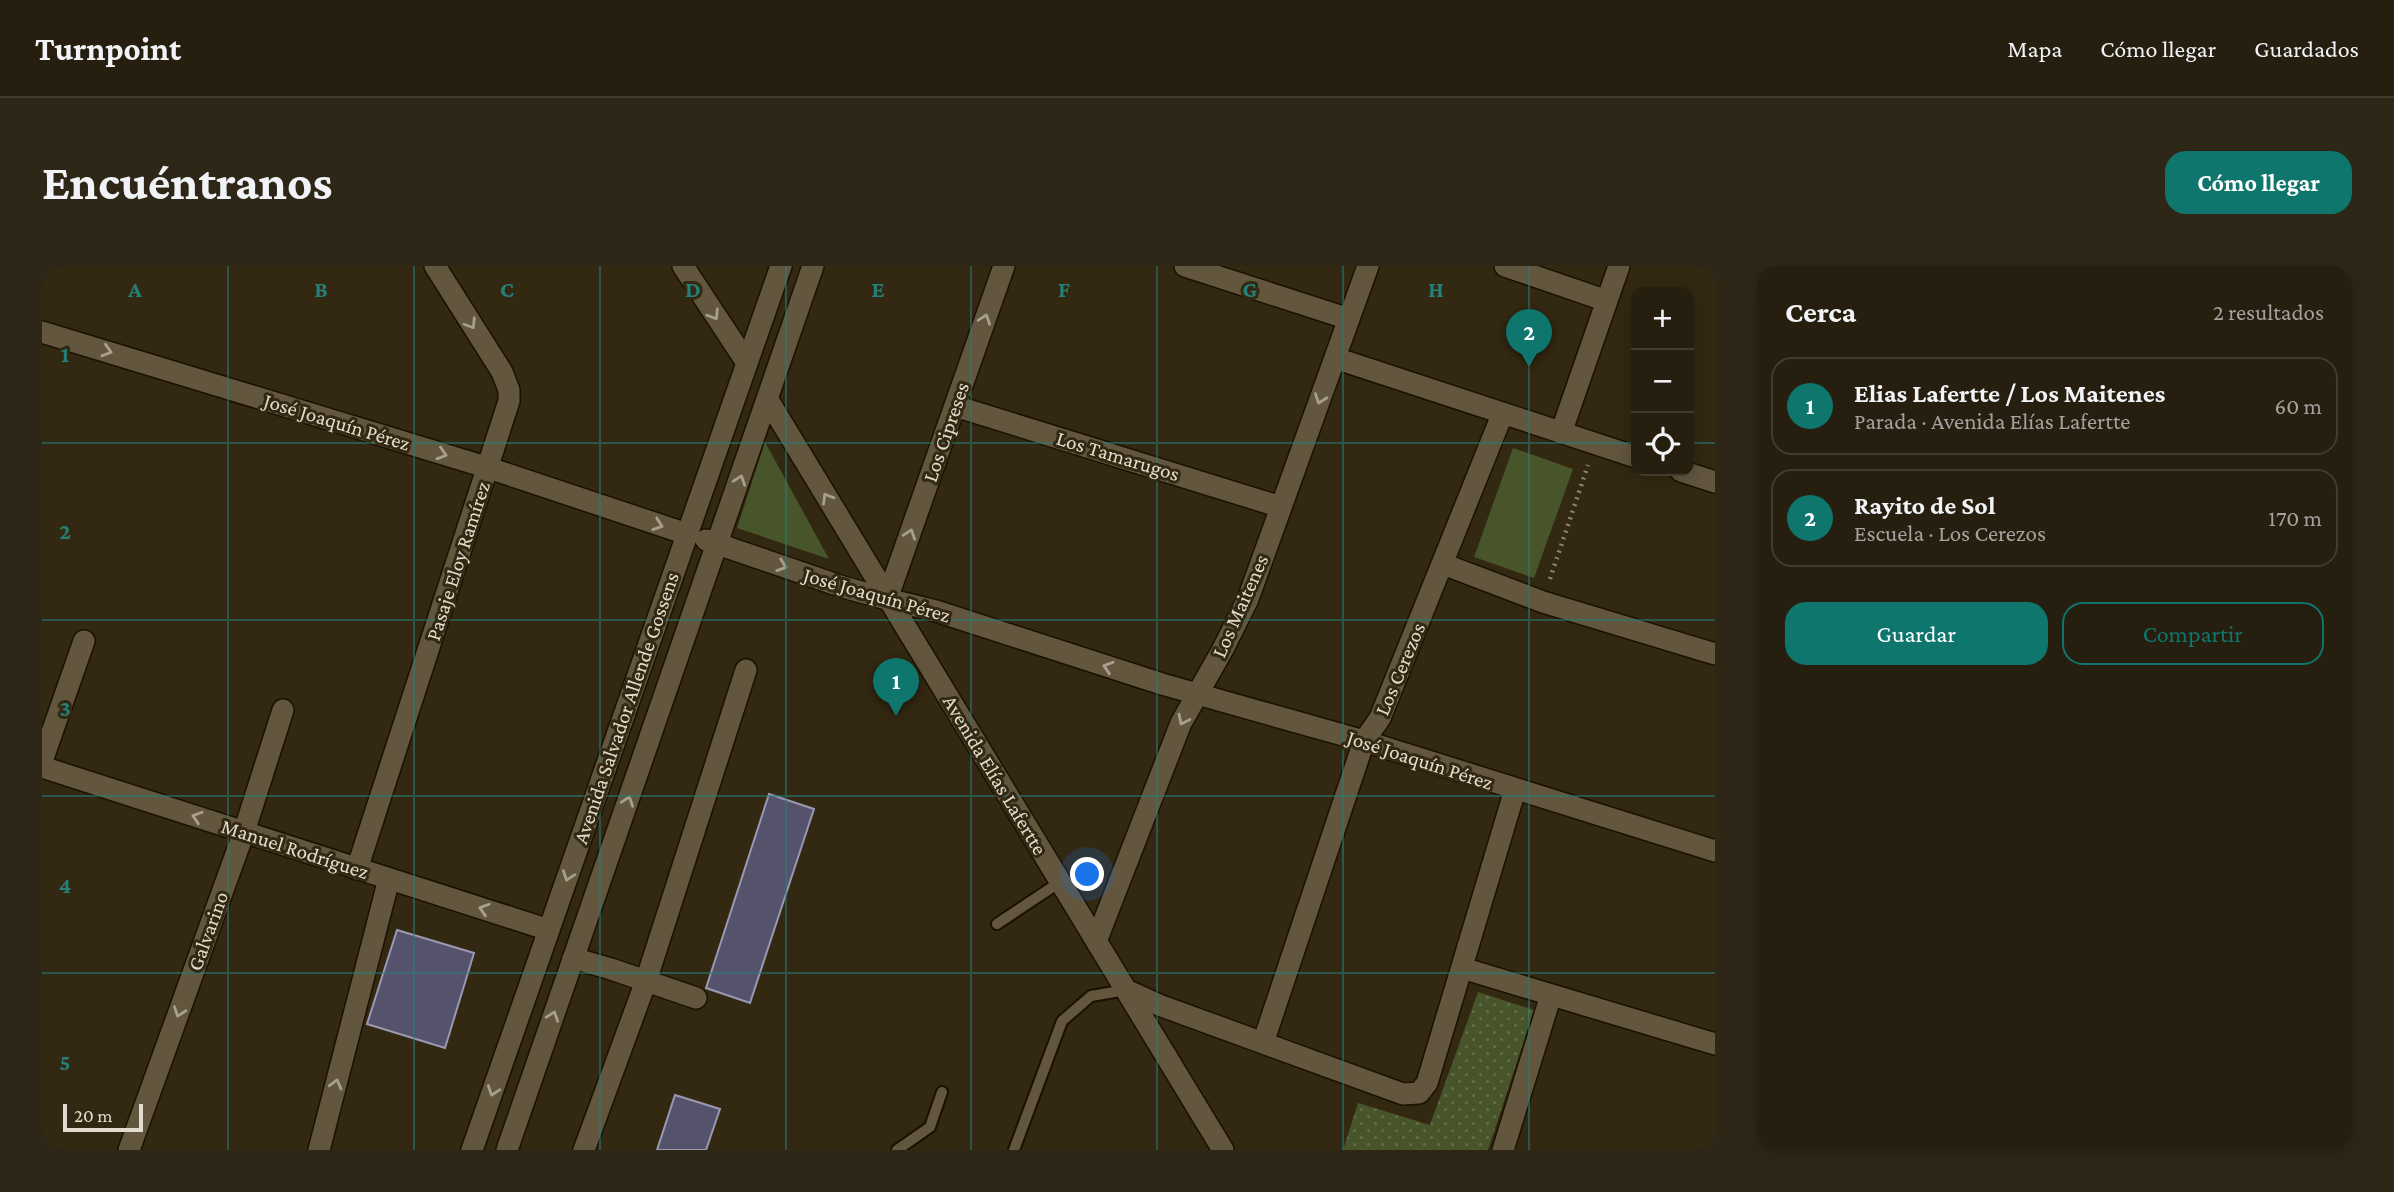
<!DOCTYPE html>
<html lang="es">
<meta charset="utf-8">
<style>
:root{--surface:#261e0e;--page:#2e2717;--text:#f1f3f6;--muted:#a4a29e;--line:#423c2e;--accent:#0f766e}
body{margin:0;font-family:"Crimson Pro",serif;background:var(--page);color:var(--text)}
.controls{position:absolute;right:21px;top:21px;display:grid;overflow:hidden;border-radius:14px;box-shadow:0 4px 18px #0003}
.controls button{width:63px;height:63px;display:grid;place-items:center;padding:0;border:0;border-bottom:2px solid var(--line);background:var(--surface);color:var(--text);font:35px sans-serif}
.scale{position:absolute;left:21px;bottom:18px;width:80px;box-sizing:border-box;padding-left:7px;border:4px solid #e2dbce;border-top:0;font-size:19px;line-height:24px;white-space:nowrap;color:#e2dbce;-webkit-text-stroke:5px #332812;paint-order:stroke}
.you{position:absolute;left:1046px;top:609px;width:24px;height:24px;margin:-18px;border:5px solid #fff;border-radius:50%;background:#1a73e8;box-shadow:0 0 0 10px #1a73e833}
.badge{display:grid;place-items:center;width:46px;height:46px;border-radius:50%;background:var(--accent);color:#fff;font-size:23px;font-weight:700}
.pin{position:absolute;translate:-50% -58px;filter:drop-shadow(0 2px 4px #0008)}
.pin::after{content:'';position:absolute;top:37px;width:24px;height:21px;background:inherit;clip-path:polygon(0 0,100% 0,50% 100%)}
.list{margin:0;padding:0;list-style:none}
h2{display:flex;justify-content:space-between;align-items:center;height:91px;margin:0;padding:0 28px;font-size:30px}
h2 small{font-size:23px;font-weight:400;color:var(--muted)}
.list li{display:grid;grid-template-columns:46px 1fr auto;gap:21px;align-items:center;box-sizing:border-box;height:98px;margin:0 14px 14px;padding:0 14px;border:2px solid var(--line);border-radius:21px}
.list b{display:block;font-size:26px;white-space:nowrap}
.list p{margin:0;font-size:23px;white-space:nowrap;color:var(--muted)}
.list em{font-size:23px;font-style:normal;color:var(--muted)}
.actions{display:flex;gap:14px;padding:21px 28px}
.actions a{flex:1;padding:16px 0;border:2px solid var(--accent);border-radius:21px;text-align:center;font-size:24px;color:var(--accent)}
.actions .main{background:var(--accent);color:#fff}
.icon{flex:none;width:38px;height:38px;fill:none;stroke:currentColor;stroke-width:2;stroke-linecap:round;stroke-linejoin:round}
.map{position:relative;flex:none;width:1673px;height:884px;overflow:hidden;border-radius:21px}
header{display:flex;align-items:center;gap:42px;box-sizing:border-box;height:98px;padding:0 35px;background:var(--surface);border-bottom:2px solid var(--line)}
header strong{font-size:33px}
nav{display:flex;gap:38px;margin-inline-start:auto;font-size:24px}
.intro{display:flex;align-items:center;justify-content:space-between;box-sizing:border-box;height:168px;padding:0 42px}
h1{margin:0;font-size:49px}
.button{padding:18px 32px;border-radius:21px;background:var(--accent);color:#fff;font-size:24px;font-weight:700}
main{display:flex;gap:42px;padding:0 42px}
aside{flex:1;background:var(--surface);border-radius:21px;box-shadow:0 4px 18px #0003}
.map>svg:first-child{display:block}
.green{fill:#48542a}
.park{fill:url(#park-dots)}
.building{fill:#55536b;stroke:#9a98b2;stroke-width:2}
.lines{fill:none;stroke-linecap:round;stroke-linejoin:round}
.lane-casing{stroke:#1b1100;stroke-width:14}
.street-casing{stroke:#1b1100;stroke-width:24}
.secondary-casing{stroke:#1b1100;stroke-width:24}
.path{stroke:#8c8371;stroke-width:4.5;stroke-dasharray:2 5;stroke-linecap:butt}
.lane{stroke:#62563f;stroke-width:10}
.street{stroke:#62563f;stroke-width:21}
.secondary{stroke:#62563f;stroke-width:21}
.oneway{stroke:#a89f8e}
.grid{fill:none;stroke:#248078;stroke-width:2;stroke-opacity:0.55}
.labels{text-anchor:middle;stroke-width:6;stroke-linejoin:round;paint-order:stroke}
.street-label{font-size:21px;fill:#e2dbce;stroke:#332812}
.grid-label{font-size:23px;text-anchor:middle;font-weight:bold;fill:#248078;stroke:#332812;stroke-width:6;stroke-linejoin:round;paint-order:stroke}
</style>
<header>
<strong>Turnpoint</strong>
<nav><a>Mapa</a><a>Cómo llegar</a><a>Guardados</a></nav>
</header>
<div class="intro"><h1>Encuéntranos</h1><a class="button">Cómo llegar</a></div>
<main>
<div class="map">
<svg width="1673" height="884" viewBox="0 0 1673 884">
<defs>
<pattern id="park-dots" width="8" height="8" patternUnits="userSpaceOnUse" patternTransform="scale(1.75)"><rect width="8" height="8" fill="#48542a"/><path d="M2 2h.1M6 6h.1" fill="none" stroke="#626c48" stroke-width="1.8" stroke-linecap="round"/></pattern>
</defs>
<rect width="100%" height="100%" fill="#332812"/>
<!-- green -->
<path class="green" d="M723 176 787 293 695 262Z
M1471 182 1531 203 1492 312 1432 291Z"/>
<!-- park -->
<path class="park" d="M1436 726 1492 744 1446 884H1301L1316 837 1388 859Z"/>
<!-- building -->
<path class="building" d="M727 528 772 543 708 737 664 722Z
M355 664 432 687 403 782 325 758Z
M633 829 678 843 664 884H615Z"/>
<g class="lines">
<!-- lane casing -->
<g class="lane-casing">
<path id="lane" d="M955 658 1018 616
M855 884 888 861 900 826
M972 884 1020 755 1049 730 1084 724"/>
</g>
<!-- street casing -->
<g class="street-casing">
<path id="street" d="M641 0 705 97
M962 0 845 333 894 345 1120 418 1322 475 1673 585
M1143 0 1307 53
M1463 0 1565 35
M0 66 447 202 645 268
M1293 92 1594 191
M913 140 1239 241
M1519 167 1577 0
M1639 205 1673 216
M1401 298 1501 336 1673 388
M0 495 42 375
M315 603 467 135V124L460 106 393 0
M1055 673 1139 457 1181 383 1206 333 1326 0
M531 692 569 703 654 732
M1420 702 1673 778
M1084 724 1117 739 1361 828 1377 827 1385 817 1473 524
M1221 777 1322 475 1338 452 1460 149
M87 884 202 566 241 444
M277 884 347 613
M542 884 604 715 704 404
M1461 884 1509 729"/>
</g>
<!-- secondary casing -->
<g class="secondary-casing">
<path id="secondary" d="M726 134 1181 884
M664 274 801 321 845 333
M0 501 507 664
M430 884 739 0
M465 884 771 0"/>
</g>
<!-- path -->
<path class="path" d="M1508 313 1546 199"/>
<!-- lane -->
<use href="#lane" class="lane"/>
<!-- street -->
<use href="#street" class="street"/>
<!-- secondary -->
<use href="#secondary" class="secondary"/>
</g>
<!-- one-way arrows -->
<defs><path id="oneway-chevron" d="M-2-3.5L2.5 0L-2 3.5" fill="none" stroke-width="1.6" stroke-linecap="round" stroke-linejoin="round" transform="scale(1.75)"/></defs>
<g class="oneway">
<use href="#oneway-chevron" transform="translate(672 49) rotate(58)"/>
<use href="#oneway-chevron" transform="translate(943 53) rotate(-71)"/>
<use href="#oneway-chevron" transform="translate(429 58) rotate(58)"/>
<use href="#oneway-chevron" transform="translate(65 85) rotate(17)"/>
<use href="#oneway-chevron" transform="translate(1278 133) rotate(110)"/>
<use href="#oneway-chevron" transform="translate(400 188) rotate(17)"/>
<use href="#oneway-chevron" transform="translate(698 214) rotate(-71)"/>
<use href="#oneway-chevron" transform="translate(785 232) rotate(-121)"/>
<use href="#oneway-chevron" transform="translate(616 259) rotate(19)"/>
<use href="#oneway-chevron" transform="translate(868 268) rotate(-71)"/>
<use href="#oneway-chevron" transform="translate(740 300) rotate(19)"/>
<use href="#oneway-chevron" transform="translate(1066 401) rotate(-162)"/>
<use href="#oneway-chevron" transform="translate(1141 454) rotate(116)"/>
<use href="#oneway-chevron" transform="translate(586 535) rotate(-71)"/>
<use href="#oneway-chevron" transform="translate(155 551) rotate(-162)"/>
<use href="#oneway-chevron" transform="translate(526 610) rotate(109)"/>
<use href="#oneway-chevron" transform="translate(442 643) rotate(-162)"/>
<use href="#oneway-chevron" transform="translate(137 746) rotate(110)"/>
<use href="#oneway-chevron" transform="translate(511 750) rotate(-71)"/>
<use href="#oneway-chevron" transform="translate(294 818) rotate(-75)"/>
<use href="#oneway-chevron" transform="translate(451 825) rotate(109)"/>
</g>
<!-- grid -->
<path class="grid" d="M186 0V884M372 0V884M558 0V884M744 0V884M929 0V884M1115 0V884M1301 0V884M1487 0V884M0 177H1594M1647 177H1673M0 354H1673M0 530H1673M0 707H1673"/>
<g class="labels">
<!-- street labels -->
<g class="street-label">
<text transform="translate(295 156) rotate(17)" y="7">José Joaquín Pérez</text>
<text transform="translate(904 166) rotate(-71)" y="7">Los Cipreses</text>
<text transform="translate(1076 190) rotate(17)" y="7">Los Tamarugos</text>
<text transform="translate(416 295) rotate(-72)" y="7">Pasaje Eloy Ramírez</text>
<text transform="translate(835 329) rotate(16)" y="7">José Joaquín Pérez</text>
<text transform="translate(1198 340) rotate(-66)" y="7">Los Maitenes</text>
<text transform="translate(1358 403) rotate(-67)" y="7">Los Cerezos</text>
<text transform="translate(584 442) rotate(-71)" y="7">Avenida Salvador Allende Gossens</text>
<text transform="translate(1378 494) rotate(18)" y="7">José Joaquín Pérez</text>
<text transform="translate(953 509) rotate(59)" y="7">Avenida Elías Lafertte</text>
<text transform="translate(253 583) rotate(18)" y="7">Manuel Rodríguez</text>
<text transform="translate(166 665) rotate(-70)" y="7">Galvarino</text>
</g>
</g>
<g class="grid-label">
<text x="93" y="31">A</text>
<text x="279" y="31">B</text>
<text x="465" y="31">C</text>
<text x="651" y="31">D</text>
<text x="836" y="31">E</text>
<text x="1022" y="31">F</text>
<text x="1208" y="31">G</text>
<text x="1394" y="31">H</text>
<text x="23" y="96">1</text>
<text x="23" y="273">2</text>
<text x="23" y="450">3</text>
<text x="23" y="627">4</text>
<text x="23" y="804">5</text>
</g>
</svg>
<div class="controls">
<button>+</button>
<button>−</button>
<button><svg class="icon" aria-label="locate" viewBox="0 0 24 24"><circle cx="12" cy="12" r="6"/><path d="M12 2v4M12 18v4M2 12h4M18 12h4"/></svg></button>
</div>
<div class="scale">20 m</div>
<div class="you"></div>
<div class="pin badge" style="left:854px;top:450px">1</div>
<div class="pin badge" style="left:1487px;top:101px">2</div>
</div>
<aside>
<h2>Cerca<small>2 resultados</small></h2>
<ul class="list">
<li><span class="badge">1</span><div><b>Elias Lafertte / Los Maitenes</b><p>Parada · Avenida Elías Lafertte</p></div><em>60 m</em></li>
<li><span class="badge">2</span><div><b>Rayito de Sol</b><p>Escuela · Los Cerezos</p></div><em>170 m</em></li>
</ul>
<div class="actions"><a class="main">Guardar</a><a>Compartir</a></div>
</aside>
</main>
